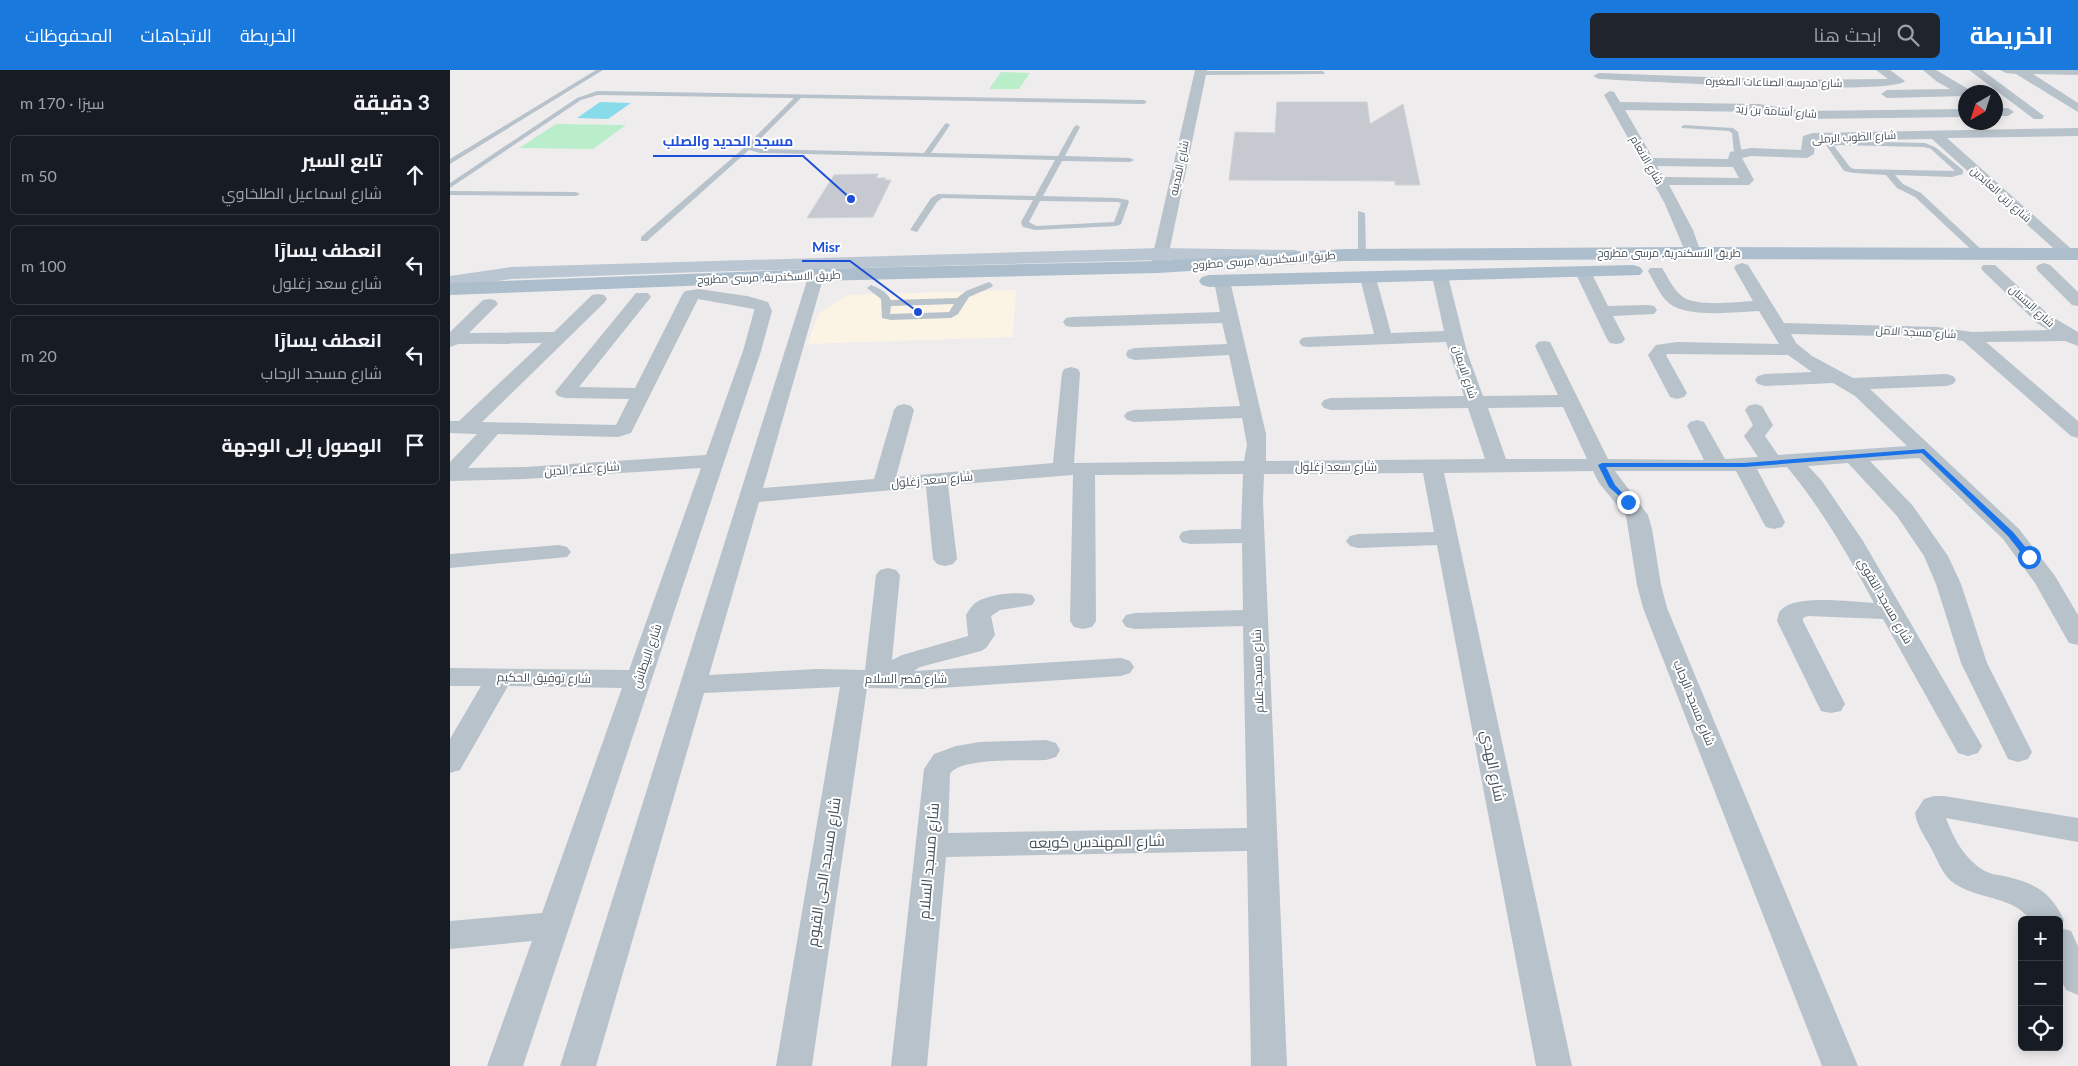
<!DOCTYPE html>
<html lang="ar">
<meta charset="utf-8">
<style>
:root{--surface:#171b24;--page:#20242c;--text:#f1f3f6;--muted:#9ea1a6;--line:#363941;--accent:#1979dd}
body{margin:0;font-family:Lato,Cairo,sans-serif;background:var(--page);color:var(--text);direction:rtl}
.controls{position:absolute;right:15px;bottom:15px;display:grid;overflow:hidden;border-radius:8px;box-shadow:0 2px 12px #0003}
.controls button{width:45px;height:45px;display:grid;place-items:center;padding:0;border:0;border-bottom:1px solid var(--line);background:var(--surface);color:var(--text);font:25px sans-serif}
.compass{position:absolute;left:1508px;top:15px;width:45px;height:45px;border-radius:50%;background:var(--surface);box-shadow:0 2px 12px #0003;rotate:219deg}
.stop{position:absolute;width:15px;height:15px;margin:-11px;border:4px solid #1a73e8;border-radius:50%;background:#fff}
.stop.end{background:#1a73e8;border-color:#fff;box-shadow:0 1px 5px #0008}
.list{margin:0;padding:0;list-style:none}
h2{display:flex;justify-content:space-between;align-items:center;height:65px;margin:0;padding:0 20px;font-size:21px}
h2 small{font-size:16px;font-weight:400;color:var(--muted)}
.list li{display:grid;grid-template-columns:32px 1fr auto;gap:15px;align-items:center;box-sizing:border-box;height:80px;margin:0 10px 10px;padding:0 10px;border:1px solid var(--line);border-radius:8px}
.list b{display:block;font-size:19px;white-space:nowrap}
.list p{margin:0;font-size:16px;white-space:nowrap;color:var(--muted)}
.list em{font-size:16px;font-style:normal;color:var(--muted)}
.icon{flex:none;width:28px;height:28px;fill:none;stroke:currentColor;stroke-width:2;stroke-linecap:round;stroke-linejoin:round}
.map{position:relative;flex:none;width:1628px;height:996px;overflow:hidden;direction:ltr}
header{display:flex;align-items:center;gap:30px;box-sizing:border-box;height:70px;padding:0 25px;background:var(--accent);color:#fff}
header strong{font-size:24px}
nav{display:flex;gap:28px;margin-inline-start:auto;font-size:18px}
.search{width:350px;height:45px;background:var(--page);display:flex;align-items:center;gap:12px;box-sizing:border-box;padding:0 18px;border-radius:8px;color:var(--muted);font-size:19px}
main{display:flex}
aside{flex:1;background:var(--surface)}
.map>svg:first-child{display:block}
.commercial{fill:#fbf4e5}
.green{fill:#baeecb}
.water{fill:#87dbeb}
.building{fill:#c6cad0;stroke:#d0d3d8}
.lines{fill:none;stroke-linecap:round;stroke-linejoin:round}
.lane{fill:#b8c2ca;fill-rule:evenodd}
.street{fill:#b8c2ca;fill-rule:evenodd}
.secondary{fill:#bac6d1;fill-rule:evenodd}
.primary{fill:#acbecc;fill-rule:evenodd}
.route{fill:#1a73e8}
.labels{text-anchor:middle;stroke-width:4;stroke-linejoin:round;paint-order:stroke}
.far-street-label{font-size:11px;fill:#45515a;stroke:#fff}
.street-label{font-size:12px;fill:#45515a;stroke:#fff}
.near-street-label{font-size:15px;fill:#45515a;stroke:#fff}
.leader{fill:none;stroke:#1d4ed8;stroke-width:2}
.callout-dot{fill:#1d4ed8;stroke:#fff;stroke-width:2}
.callout-label{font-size:14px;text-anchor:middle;font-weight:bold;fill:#1d4ed8;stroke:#fff;stroke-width:4;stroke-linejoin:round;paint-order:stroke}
</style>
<header>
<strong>الخريطة</strong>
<div class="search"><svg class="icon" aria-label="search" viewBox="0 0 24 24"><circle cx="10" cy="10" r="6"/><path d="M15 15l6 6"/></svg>ابحث هنا</div>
<nav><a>الخريطة</a><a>الاتجاهات</a><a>المحفوظات</a></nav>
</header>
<main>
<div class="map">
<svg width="1628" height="996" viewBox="0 0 1628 996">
<rect width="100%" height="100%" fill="#efeced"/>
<!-- commercial -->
<path class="commercial" d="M566 220 563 267 357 274 369 243 398 225Z"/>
<!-- green -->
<path class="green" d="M551 2 580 3 569 19H539Z
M106 54 176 55 143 79 69 78Z"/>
<!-- water -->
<path class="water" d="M150 32 181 33 158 49 127 48Z"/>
<!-- building -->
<path class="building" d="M827 32H917L920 54 953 34 970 115H945V111L779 110 785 62 825 63Z
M428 104 426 108H436L434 110H441L423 147 357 148 384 105Z"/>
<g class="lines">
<!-- lane -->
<path class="lane" d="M146 0H153L0 94V89Z
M873 1 875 4 750 5 747 3 750 1Z
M147 21 694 30 697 32 694 34 351 28 302 77 310 79 474 83 495 54 497 53 500 55 481 83 608 86 624 57 627 55 630 57 615 86 680 88 684 90 680 92 612 91 593 126 667 128 678 130 679 132 671 154 667 156 585 160 573 157 571 152 583 130 492 128 487 132 467 162 460 160 481 128 488 124 585 126 605 90 310 83 299 80 197 171H191V167L295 77 344 28 148 25 131 30 0 118V113L127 28ZM590 131 667 132 671 133 664 152 586 156 579 152Z
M1234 55 1283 58 1288 62 1292 83 1288 85 1284 83 1282 63 1279 61 1232 58 1231 57Z
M1388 71 1475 73 1485 77 1513 100V104L1502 107 1445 105 1453 114 1471 123 1534 182V186H1528L1465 127 1447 118 1436 105 1404 103 1394 101 1376 75ZM1388 75 1474 77 1481 79 1505 101 1404 99 1400 97 1384 76Z
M0 121 126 122 130 124 126 126 0 125Z
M908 141 915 143 916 184 912 187 908 184Z
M539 212 543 215 542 217 519 227 508 244 501 248 441 250 432 248 431 229 417 218 421 215C429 218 437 222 441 230L507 228 516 221ZM504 234 499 242 440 244 441 236Z"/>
<!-- street -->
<path class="street" d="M745 0H757L716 197 714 200H702L700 197Z
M1426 0H1440L1455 11C1441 26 1187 11 1149 9L1143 6 1149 3 1337 10 1438 9Z
M1473 0H1486L1523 22H1516V26L1437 28 1431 24 1437 20 1500 19 1486 11Z
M1519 0H1532L1594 46 1592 49H1584Z
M1550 0H1628V5L1583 4 1628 33V42L1566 4 1556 3Z
M1160 21 1164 22 1170 32 1309 34 1355 41 1516 39V47L1355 49 1309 42 1175 40 1203 88 1278 89 1280 82 1301 78 1351 80 1353 66 1363 63 1628 58V66L1497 68 1627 184 1625 187H1613L1482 69 1365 71 1364 84 1357 88 1301 86 1292 88 1304 110 1299 115H1219L1243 160 1251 183 1249 186H1237L1215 134 1154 25ZM1207 96 1283 97 1289 108 1214 107Z
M1546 38H1558L1564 42 1558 46H1546Z
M1292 193 1298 195 1334 253 1487 257 1522 262 1598 260 1587 253 1533 201 1531 198 1533 195H1545L1599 245 1628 262V276L1615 271 1536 272 1628 351V368L1621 366 1513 271 1487 267 1341 264 1346 273 1362 286 1403 308 1496 304 1503 306 1506 310 1503 314 1496 316 1420 319 1569 459 1605 506 1628 545V575L1619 573 1585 513 1553 469 1469 388 1420 391 1463 436 1498 486 1511 514 1537 593 1582 682 1578 689 1568 692 1558 689 1511 593 1486 514 1474 486 1447 446 1398 393 1358 396 1372 411 1413 471 1532 676 1528 683 1518 686 1508 683 1433 549 1358 546 1353 548V551L1395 634 1391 641 1381 643 1371 641 1327 551C1328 547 1328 543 1331 540 1346 524 1402 532 1424 533 1398 485 1372 439 1337 397L1307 399 1335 452 1332 457 1324 459 1316 457 1313 452 1286 401H1165L1198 445 1202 459 1211 515 1217 538 1408 996H1372L1193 538 1187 515 1176 446 1149 413 1143 401 994 403 1122 996H1086L987 475 908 478 900 476 896 471 900 466 908 464 984 462 973 403 814 404 813 431 837 996H801L797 781 496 787 477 996H441L474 699 484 684 506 676 530 672 596 670 606 673 610 680 606 687 596 690C577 691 509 687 500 704L498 763 797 758 793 556 685 559 676 557 672 551 676 545 685 543 793 540 792 473 740 474 732 472 729 467 732 462 740 460 791 459 793 404 645 405 646 551 642 557 633 559 624 557 620 551 623 405 498 415 507 489 503 494 495 496 487 494 483 489 476 417 309 432 259 605 367 599 415 600 426 505 430 500 438 498 446 500 450 505 442 590 452 585 518 566 516 545C518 542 520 538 523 535 534 524 568 521 582 525L585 530 582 535 550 540 541 546 545 565 536 578 531 581 470 597 464 601 671 588 680 591 684 597 680 603 671 606 476 619 417 618 362 996H326L390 617 254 623 146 996H110L360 201H372L374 205 313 418 424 409 444 340 447 336 454 334 461 336 464 340 446 407 603 393 612 303 614 299 621 297 628 299 630 303 624 393 794 391 797 375 792 348 684 352 677 350 674 346 677 342 684 340 790 336 779 285 685 290 678 288 676 284 678 280 685 278 777 274 772 253 622 257 616 256 613 252 616 248 622 247 770 242 764 211 766 207H778L780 211 816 364V391L1035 389 1018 338 881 340 874 338 871 334 874 330 881 328 1014 326 996 272 858 277 852 276 849 272 852 268 858 267 924 264 910 208 912 204H924L926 208 941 263 994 261 982 206 984 202H996L998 206 1017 282 1033 326 1108 325 1085 276 1088 272 1094 271 1100 272 1158 389 1254 390 1237 356 1240 352 1247 350 1254 352 1275 389 1308 387 1294 366 1303 355 1295 340 1298 336 1305 334 1312 336 1323 355 1315 366 1328 385 1457 376 1405 326 1383 313 1315 316 1308 314 1305 310 1308 306 1315 304 1362 302 1338 285 1218 284 1216 285 1237 323 1234 327 1227 329 1220 327 1198 285 1206 275 1227 272 1329 274 1309 241C1286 242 1239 248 1220 234 1210 226 1204 211 1198 201L1200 198H1212C1218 207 1223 220 1233 227 1247 237 1286 232 1303 231L1284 198 1286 195ZM1113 337 1137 389H1056L1038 338Z
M1594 193 1600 195 1628 222V236L1622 235 1588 201 1586 198 1588 195Z
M1133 197 1139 199 1141 202 1158 236 1198 235 1204 236 1207 240 1204 244 1163 246 1175 269 1172 273 1166 274 1160 273 1157 269 1125 202 1127 199Z
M249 219 297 226 318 232 322 241 311 281 73 996H37L82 871 0 879V851L92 843 172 618 58 616 10 700 0 703V669L31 616H0V598L179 600 251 398 75 409 0 411V392L27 364 0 363V351H9L92 273 8 274 0 277V262L33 230 39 229 45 230 48 234 19 263 104 262 142 225 148 224 154 225 157 229 154 233 32 352 166 355 179 329 115 328 108 326 105 322 186 223H198L201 227 129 317 185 318 232 225 235 221ZM248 229 304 239V241L293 281 256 385 75 397 18 398 48 364 168 367 181 363Z
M109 475 117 477 121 482 117 487 0 498V484Z
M1484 726H1494L1628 748V772L1496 748C1503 768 1516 791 1535 801 1542 805 1550 805 1558 807 1587 814 1601 823 1614 850L1610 858 1621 861 1628 876V925L1616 920 1609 906V850H1580C1564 825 1524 830 1501 811 1492 803 1487 789 1481 778 1475 767 1467 756 1465 743L1474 729Z"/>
<!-- secondary -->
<path class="secondary" d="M710 178 845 180 852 182 854 186 852 190 845 192 710 190 250 202 61 209 0 218V206L61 197Z"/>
<!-- primary -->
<path class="primary" d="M1243 177 1628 178V190L1243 189 894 191 708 203 366 211 0 225V213L366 199 708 191 894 179Z
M1183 195 1190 197 1193 201 1190 205 759 217 752 215 749 211 752 207 759 205Z"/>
</g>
<!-- route -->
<path class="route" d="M1474 379 1563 462 1582 485V489H1576L1558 466 1472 383 1294 397H1156L1165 415 1181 432 1178 434 1159 417 1148 395 1152 393H1294Z"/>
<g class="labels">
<!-- far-street labels -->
<g class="far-street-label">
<text transform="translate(1324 12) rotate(1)" y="4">شارع مدرسه الصناعات الصغيره</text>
<text transform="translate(1326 41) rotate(4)" y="4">شارع أسامة بن زيد</text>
<text transform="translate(1404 67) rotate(-3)" y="4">شارع الطوب الرملى</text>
<text transform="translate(1197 90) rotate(60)" y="4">شارع الانعام</text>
<text transform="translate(729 98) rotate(-78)" y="4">شارع المدينه</text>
<text transform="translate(1551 124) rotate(42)" y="4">شارع زين العابدين</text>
<text x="1219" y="187">طريق الاسكندرية, مرسى مطروح</text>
<text transform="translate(814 190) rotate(-4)" y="4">طريق الاسكندرية, مرسى مطروح</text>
<text transform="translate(319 207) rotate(-2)" y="4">طريق الاسكندرية, مرسى مطروح</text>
<text transform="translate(1582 236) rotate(42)" y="4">شارع البستان</text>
<text transform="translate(1466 262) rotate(3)" y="4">شارع مسجد الامل</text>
<text transform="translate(1015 302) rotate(72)" y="4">شارع الايمان</text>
</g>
<!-- street labels -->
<g class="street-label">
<text x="886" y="401">شارع سعد زغلول</text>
<text transform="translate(132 399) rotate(-4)" y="4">شارع علاء الدين</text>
<text transform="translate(482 410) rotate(-5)" y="4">شارع سعد زغلول</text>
<text transform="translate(1435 531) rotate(60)" y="4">شارع مسجد التقوي</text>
<text transform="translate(197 586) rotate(-71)" y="4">شارع البيطاش</text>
<text transform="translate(808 601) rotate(-92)" y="4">شارع مسجد علام</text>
<text transform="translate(94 608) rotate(1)" y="4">شارع توفيق الحكيم</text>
<text x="456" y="613">شارع قصر السلام</text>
<text transform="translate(1244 633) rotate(68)" y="4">شارع مسجد الرحاب</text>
</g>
<!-- near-street labels -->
<g class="near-street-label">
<text transform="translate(1043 696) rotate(79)" y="5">شارع الهدي</text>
<text transform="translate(647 772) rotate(-1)" y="5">شارع المهندس كويعه</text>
<text transform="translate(479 791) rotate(-85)" y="5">شارع مسجد السلام</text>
<text transform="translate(374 802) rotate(-81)" y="5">شارع مسجد الحى القيوم</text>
</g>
</g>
<!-- callouts -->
<path class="leader" d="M401 129L353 86H203M468 242L400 191H352"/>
<g class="callout-dot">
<circle cx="401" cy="129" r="5"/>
<circle cx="468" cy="242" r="5"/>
</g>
<g class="callout-label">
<text x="278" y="76">مسجد الحديد والصلب</text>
<text x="376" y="182">Misr</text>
</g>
</svg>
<div class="controls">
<button>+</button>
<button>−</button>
<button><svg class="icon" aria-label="locate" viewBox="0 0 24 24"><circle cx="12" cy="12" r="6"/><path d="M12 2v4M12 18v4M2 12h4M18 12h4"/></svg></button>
</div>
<svg class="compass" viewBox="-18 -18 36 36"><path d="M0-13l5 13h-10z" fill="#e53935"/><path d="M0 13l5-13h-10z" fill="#9ea1a6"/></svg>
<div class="stop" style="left:1579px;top:487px"></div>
<div class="stop end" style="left:1178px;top:432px"></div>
</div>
<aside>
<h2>3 دقيقة<small>سيرًا · 170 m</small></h2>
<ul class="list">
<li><svg class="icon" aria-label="ahead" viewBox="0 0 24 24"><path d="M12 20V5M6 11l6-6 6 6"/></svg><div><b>تابع السير</b><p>شارع اسماعيل الطلخاوي</p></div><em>50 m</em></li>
<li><svg class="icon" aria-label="left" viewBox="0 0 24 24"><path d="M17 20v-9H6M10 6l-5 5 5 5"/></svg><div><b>انعطف يسارًا</b><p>شارع سعد زغلول</p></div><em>100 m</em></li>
<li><svg class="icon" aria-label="left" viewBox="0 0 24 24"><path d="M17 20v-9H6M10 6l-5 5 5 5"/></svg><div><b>انعطف يسارًا</b><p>شارع مسجد الرحاب</p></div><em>20 m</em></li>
<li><svg class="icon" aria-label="arrive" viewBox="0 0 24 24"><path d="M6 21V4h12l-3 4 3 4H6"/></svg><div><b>الوصول إلى الوجهة</b></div></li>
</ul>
</aside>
</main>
